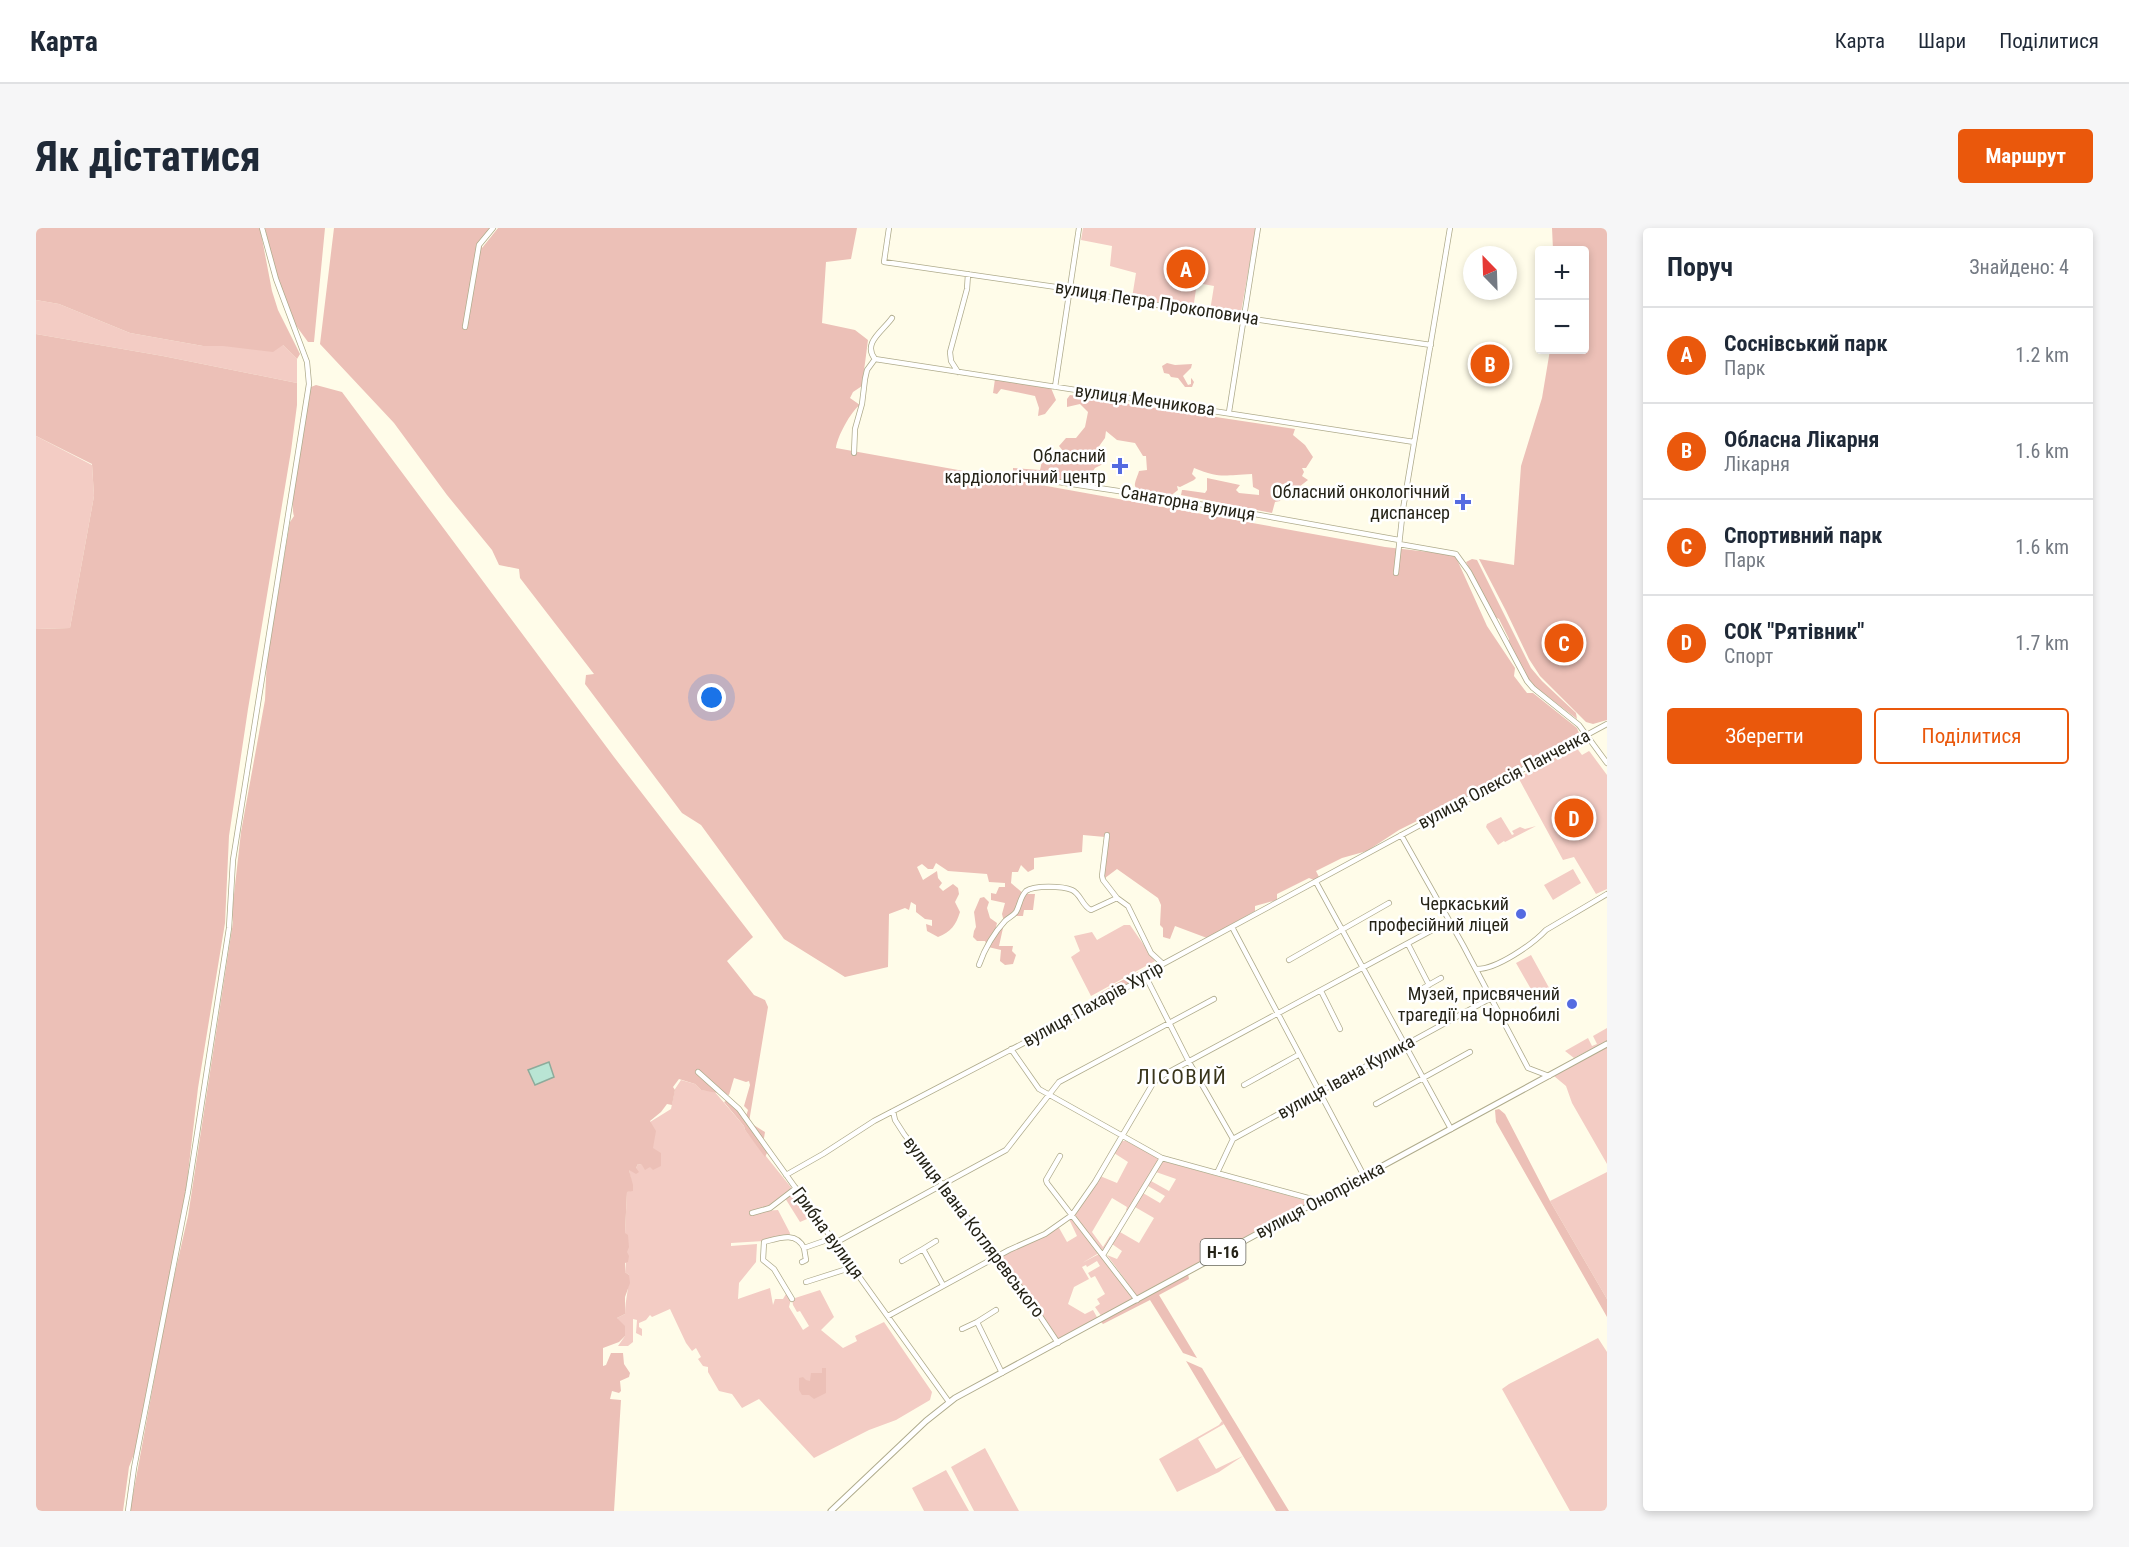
<!DOCTYPE html>
<html lang="uk">
<meta charset="utf-8">
<style>
:root{--surface:#fff;--page:#f6f6f7;--text:#1f2937;--muted:#747a83;--line:#e0e1e3;--accent:#ea580c}
body{margin:0;font-family:"Roboto Condensed",sans-serif;background:var(--page);color:var(--text)}
.controls{position:absolute;right:18px;top:18px;display:grid;overflow:hidden;border-radius:6px;box-shadow:0 3px 9px #0003}
.controls button{width:54px;height:54px;display:grid;place-items:center;padding:0;border:0;border-bottom:2px solid var(--line);background:var(--surface);color:var(--text);font:30px sans-serif}
.compass{position:absolute;left:1427px;top:18px;width:54px;height:54px;border-radius:50%;background:var(--surface);box-shadow:0 3px 9px #0003;rotate:337deg}
.you{position:absolute;left:676px;top:470px;width:21px;height:21px;margin:-15px;border:4px solid #fff;border-radius:50%;background:#1a73e8;box-shadow:0 0 0 9px #1a73e833}
.badge{display:grid;place-items:center;width:39px;height:39px;border-radius:50%;background:var(--accent);color:#fff;font-size:20px;font-weight:700}
.pin{position:absolute;translate:-50% -50%;border:3px solid #fff;box-shadow:0 2px 6px #0006}
.list{margin:0;padding:0;list-style:none}
h2{display:flex;justify-content:space-between;align-items:center;height:78px;margin:0;padding:0 24px;font-size:26px}
h2 small{font-size:20px;font-weight:400;color:var(--muted)}
.list li{display:grid;grid-template-columns:39px 1fr auto;gap:18px;align-items:center;box-sizing:border-box;height:96px;padding:0 24px;border-top:2px solid var(--line)}
.list b{display:block;font-size:22px;white-space:nowrap}
.list p{margin:0;font-size:20px;white-space:nowrap;color:var(--muted)}
.list em{font-size:20px;font-style:normal;color:var(--muted)}
.actions{display:flex;gap:12px;padding:18px 24px}
.actions a{flex:1;padding:14px 0;border:2px solid var(--accent);border-radius:6px;text-align:center;font-size:21px;color:var(--accent)}
.actions .main{background:var(--accent);color:#fff}
.map{position:relative;flex:none;width:1571px;height:1283px;overflow:hidden;border-radius:6px}
header{display:flex;align-items:center;gap:36px;box-sizing:border-box;height:84px;padding:0 30px;background:var(--surface);border-bottom:2px solid var(--line)}
header strong{font-size:28px}
nav{display:flex;gap:33px;margin-inline-start:auto;font-size:21px}
.intro{display:flex;align-items:center;justify-content:space-between;box-sizing:border-box;height:144px;padding:0 36px}
h1{margin:0;font-size:42px}
.button{padding:15px 27px;border-radius:6px;background:var(--accent);color:#fff;font-size:21px;font-weight:700}
main{display:flex;gap:36px;padding:0 36px}
aside{flex:1;background:var(--surface);border-radius:6px;box-shadow:0 3px 9px #0003}
.map>svg:first-child{display:block}
.green{fill:#f3ccc4}
.forest{fill:#ecc0b7}
.water{fill:#b9e5d4;stroke:#8dab9b;stroke-width:1.5}
.lines{fill:none;stroke-linecap:round;stroke-linejoin:round}
.minor-casing{stroke:#afab8c;stroke-width:6}
.major-casing{stroke:#afab8c;stroke-width:7}
.minor{stroke:#fff;stroke-width:4.5}
.major{stroke:#fff;stroke-width:5}
.poi-dot{fill:#556be1;stroke:#fff;stroke-width:2}
.labels{text-anchor:middle;stroke-width:5;stroke-linejoin:round;paint-order:stroke}
.shield{fill:#fff;stroke:#66655d;stroke-width:1.5}
.shield-label{font-size:16px;font-weight:bold;fill:#252317}
.street-label{font-size:18px;fill:#252317;stroke:#fff}
.poi-label{font-size:18px;fill:#252317;stroke:#fff;text-anchor:end}
.quarter-label{font-size:21px;letter-spacing:1.5px;fill:#39351b;stroke:#fff}
</style>
<header>
<strong>Карта</strong>
<nav><a>Карта</a><a>Шари</a><a>Поділитися</a></nav>
</header>
<div class="intro"><h1>Як дістатися</h1><a class="button">Маршрут</a></div>
<main>
<div class="map">
<svg width="1571" height="1283" viewBox="0 0 1571 1283">
<rect width="100%" height="100%" fill="#fffce9"/>
<!-- green -->
<path class="green" d="M1047 0H1220L1205 84 1199 87 1174 83 1178 58 1161 55 1157 81 1096 70 1100 45 1074 38 1076 18 1045 12Z
M0 72 23 76 94 105 167 118 247 117 261 131V155L127 128 0 106Z
M0 208 56 237 58 268 34 400 0 401Z
M1540 519 1546 527 1553 523 1554 524 1571 547V661L1560 666 1538 629 1527 632 1483 551 1485 548Z
M1465 589 1476 607 1478 606 1476 603 1484 599 1489 601 1500 598 1469 614 1468 613 1462 617 1450 599 1451 596Z
M1537 641 1545 655 1517 672 1508 657Z
M1088 697H1094L1119 733 1055 768 1035 729 1044 723 1038 708 1056 704 1061 712Z
M1495 727 1517 767 1503 775 1480 735Z
M1571 800V813L1538 830 1529 823 1552 810 1556 818 1561 816 1557 808Z
M1571 819V936L1536 875 1530 858 1518 848Z
M645 852 659 856 665 862 678 863 708 898 709 902C732 931 755 959 778 988L764 994 749 970 728 983 742 982 754 1005 753 1009 730 1013 695 1015V1018L721 1016 720 1034 703 1055 702 1071 734 1060 737 1077 739 1071H747L750 1066 755 1071 753 1079 767 1102 773 1098 764 1083 761 1084 757 1077 756 1071 784 1062 798 1089 785 1102 807 1120 821 1113 819 1108 848 1094 896 1164 894 1172 860 1192 833 1202 778 1230 723 1171 706 1180 696 1166 683 1163 672 1144V1139L667 1138 662 1131 665 1129 660 1120 656 1123 650 1115 634 1081 616 1089 614 1087 610 1092 603 1095V1099L606 1101V1108L600 1105 601 1092 597 1091V1114L592 1118H582L589 1108 581 1090 589 1086C589 1072 593 1061 593 1047L589 1044 591 1024 589 1005 591 964 597 962 593 942 600 940 602 936 606 937 617 921 614 894 635 881 639 861Z
M1086 913H1090L1122 930V932L1092 984 1090 982 1091 979 1076 970 1056 1004 1067 1019 1074 1008 1076 1009 1067 1024 1039 988V983L1064 948 1081 955 1092 934 1078 925Z
M1127 933 1268 972 1270 976 1101 1068 1071 1027 1081 1031 1086 1023 1076 1016 1084 1004 1103 1015 1118 990 1099 979 1107 965 1124 975 1129 968 1112 958 1115 953 1133 963 1140 951 1120 944Z
M1571 944V1071L1514 973Z
M1033 991H1037L1063 1025 1046 1035 1063 1026 1098 1071 1066 1089 1059 1079 1064 1076 1061 1071 1069 1066 1059 1048 1055 1050 1052 1045 1064 1038 1061 1033 1051 1039 1050 1037 1046 1039 1053 1051 1038 1059 1032 1076 1049 1086 1057 1082 1062 1091 1023 1112 966 1028 1022 998 1031 1014 1041 1008Z
M1562 1110 1571 1124V1283H1534L1466 1161 1473 1156Z
M1186 1193 1188 1196 1162 1211 1180 1241 1207 1228 1183 1244 1141 1264 1123 1231 1183 1197Z
M949 1220 983 1283H938L915 1239Z
M910 1242 933 1283H888L876 1260Z"/>
<!-- forest -->
<path class="forest" d="M0 0H224L236 63 242 82 264 126 261 131 247 117 237 124 187 118H167L94 105 23 76 0 72Z
M229 0H289L278 114H272L256 92 237 36Z
M298 0H454L445 12 446 20 462 0H821L815 31 790 34 786 95 819 102 832 112 826 158 817 164 814 170 824 177C815 183 801 209 800 220L1349 319 1419 327 1451 398 1479 440 1478 448 1491 465H1497L1541 500 1544 508 1471 548 1363 602 1331 623 1306 630 1280 643 1283 649 1278 652 1273 650 1241 666V672L1219 678V683L1171 710 1139 698 1134 711 1127 709V700L1124 697 1125 677 1122 670 1081 641 1069 650 1066 648 1069 609 1047 607 1046 624 998 630V641L992 644 985 637 982 644H976L975 655 988 666H999L997 682H988L987 688H978L968 694 966 686 969 675 955 672V665L960 666 963 659H969V655L953 654 951 646 912 643 900 635 897 641H892L886 636 881 639 887 652 901 643 902 650 906 655 903 659 907 663 917 656 922 660 923 666 919 674 924 684C920 697 915 704 902 709L891 703 890 696 896 698V692L889 691 880 684V677L875 674 873 682 869 680 853 686 852 739 809 749 748 711 665 597 646 585 549 456 550 447 558 446 484 350 483 341 463 337 456 322 411 267 358 195 284 116Z
M1516 0H1571V492L1557 496 1550 494 1504 448 1493 431 1470 383 1443 331 1478 337 1485 238 1506 170 1514 122H1548V22H1517Z
M0 106 127 128 261 155V177L255 223 212 481 193 608 189 695 162 860 149 971 100 1221 93 1239 87 1283H0V401L34 400 58 268 56 236 0 208Z
M1131 135 1139 137 1156 136 1155 140 1147 148 1152 157 1155 156V150L1156 151 1158 154 1156 159H1149L1142 150 1135 149 1133 146 1128 145 1126 138Z
M959 151 1015 160 1020 172 1009 186 1002 188 1003 180 999 168 965 161 961 166 957 165Z
M280 157 306 164 578 529 717 709 691 733 718 767 729 772 732 779 713 894 729 904 728 910 724 911 732 923 729 929 709 902 708 898 688 874 693 871 709 891 712 882 708 878 714 857 713 853 710 854 698 850 693 867 665 862 659 856 643 851 637 859 639 862 636 877 631 876 625 884 614 893 620 903 617 920 625 925V938L617 942 614 939 609 942 606 937 602 936 600 940 603 944 600 946 593 942 597 957V963L591 964 589 1005 592 1007 593 1019 591 1024 593 1028 592 1034 589 1035V1044L593 1047 594 1055 589 1069V1086L581 1090 589 1098V1108L583 1114 567 1120V1138L570 1137 575 1125H587L588 1136 594 1145 593 1149 584 1153 585 1163 583 1165 576 1163 574 1171 585 1172 578 1283H94L133 1071 152 988 197 694 196 684 205 604 229 472 231 430 254 294 258 288C252 271 269 193 273 171L275 159Z
M1034 167 1259 201 1257 207 1269 217 1277 229 1270 240H1266L1268 244 1266 248 1272 252 1259 262 1251 255 1237 259 1241 261 1251 257 1255 262 1246 266 1244 273 1239 274 1236 285 1145 267 1146 262H1148L1169 265 1171 262V250L1204 257 1200 262 1203 265 1223 267V262L1217 259 1216 246C1188 247 1185 251 1158 240L1156 246 1160 250 1158 252 1144 259 1141 258 1142 262 1133 269C1125 267 1103 268 1099 258 1098 255 1102 247 1103 243L1111 242 1110 228H1107L1099 215 1081 212 1070 203 1069 210 1056 228 1060 232 1067 234 1065 237 1059 240 1057 243 1046 246 1048 248 1054 250 1053 257 977 245V240L1004 242 1008 224 1016 220 1025 231 1027 223 1023 218 1030 210H1040L1049 199 1052 184 1044 176 1031 179V171Z
M1436 331 1441 332 1495 440 1506 453 1540 485 1541 491 1498 458 1488 445 1472 415 1473 411 1463 391 1459 389 1430 334Z
M948 669 953 674 951 680 954 690 961 695 960 699 967 700 963 718H977L976 723 980 727 977 736 969 737 964 733 965 722 952 719 949 713H941L937 709 938 703 940 699 938 684 944 670Z
M1110 740 1112 746 1063 772 1059 773 1055 771 1079 756Z
M1463 881 1469 886 1514 973 1571 1071V1089L1460 894 1459 882Z
M1152 1046 1153 1051 1123 1067 1161 1130 1147 1125 1114 1072 1067 1096 1065 1094Z
M1150 1133 1166 1140 1253 1283H1240Z
M786 1140H790V1165L778 1171 773 1167H766L763 1162V1150L767 1149 770 1152 774 1153 775 1145H786Z"/>
<!-- water -->
<path class="water" d="M513 834 518 849 499 857 492 842Z"/>
<g class="lines">
<!-- minor casing -->
<g class="minor-casing">
<path id="minor" d="M853 0 848 34 1034 61 1094 73 1395 117
M429 99 443 17 457 0
M839 131 1378 214
M839 131C826 115 847 103 856 90
M922 144 915 133 914 124 931 61 932 46
M1019 159 1043 0
M1193 184 1222 0
M818 225 819 201 826 176 829 151 831 142 839 131
M976 247 1129 270 1363 312
M1363 316 1420 326 1433 344 1491 453 1497 460 1543 497 1571 535
M1360 345 1367 281 1414 0
M1071 607 1066 648 1067 652 1081 670
M1365 607 1427 717 1492 840 1513 848
M1280 654 1415 901
M1196 699 1328 948
M1372 716 1393 757
M1253 732 1353 675
M943 737C949 720 957 706 969 693 972 690 977 688 980 684 984 677 984 669 990 663 998 657 1027 658 1036 662 1045 666 1046 678 1055 682L1081 670 1092 678 1115 725 1127 736
M1440 741C1460 742 1497 716 1510 702L1571 666
M1113 747 1112 753 1153 834 1197 911 1181 945
M1285 763 1304 801
M1380 764 1405 750
M975 821 1003 861 1126 930 1283 973
M662 844 703 881 913 1174
M1208 857 1262 827
M1340 876 1434 824
M857 883 859 892 868 906 988 1064 1022 1115
M1197 911 1455 770
M1024 928 1010 952 1011 955 1101 1072
M750 947 787 926 838 893 1028 794 1113 747 1127 736 1571 496
M716 985 734 980 760 960
M799 1015 970 922 1023 854 1178 771
M887 1021 900 1013
M1067 1027 1126 930
M866 1033 887 1021 907 1057
M766 1034 770 1032 768 1020
M770 1054 817 1039
M756 1071 738 1041 727 1032 728 1014C743 1010 760 1003 768 1020L791 1012 798 1013
M852 1088 973 1022 1009 1006 1036 987 1059 954 1116 857 1122 850 1413 693
M941 1094 960 1082
M926 1101 941 1094 966 1145
M92 1283 98 1240 152 964 193 700 197 632 273 156 271 134 240 51 226 0"/>
</g>
<!-- major casing -->
<g class="major-casing">
<path id="major" d="M795 1283 890 1193 919 1170 1571 816"/>
</g>
<!-- minor -->
<use href="#minor" class="minor"/>
<!-- major -->
<use href="#major" class="major"/>
</g>
<!-- markers -->
<g class="poi-dot">
<path d="M1081 229h6v6h6v6h-6v6h-6v-6h-6v-6h6z"/>
<path d="M1424 265h6v6h6v6h-6v6h-6v-6h-6v-6h6z"/>
<circle cx="1485" cy="686" r="6"/>
<circle cx="1536" cy="776" r="6"/>
</g>
<g class="labels">
<!-- shield labels -->
<rect class="shield" x="1164.5" y="1011" width="45" height="26" rx="4.5"/>
<g class="shield-label">
<text x="1187" y="1030">Н-16</text>
</g>
<!-- street labels -->
<g class="street-label">
<text transform="translate(1121 75) rotate(9)" y="6">вулиця Петра Прокоповича</text>
<text transform="translate(1109 172) rotate(8)" y="6">вулиця Мечникова</text>
<text transform="translate(1152 275) rotate(10)" y="6">Санаторна вулиця</text>
<text transform="translate(1468 551) rotate(-28)" y="6">вулиця Олексія Панченка</text>
<text transform="translate(1057 776) rotate(-29)" y="6">вулиця Пахарів Хутір</text>
<text transform="translate(1310 849) rotate(-29)" y="6">вулиця Івана Кулика</text>
<text transform="translate(1284 972) rotate(-28)" y="6">вулиця Онопрієнка</text>
<text transform="translate(938 999) rotate(53)" y="6">вулиця Івана Котляревського</text>
<text transform="translate(792 1005) rotate(54)" y="6">Грибна вулиця</text>
</g>
<!-- poi labels -->
<g class="poi-label">
<text x="1070" y="234">Обласний<tspan x="1070" dy="21">кардіологічний центр</tspan></text>
<text x="1414" y="270">Обласний онкологічний<tspan x="1414" dy="21">диспансер</tspan></text>
<text x="1473" y="682">Черкаський<tspan x="1473" dy="21">професійний ліцей</tspan></text>
<text x="1524" y="772">Музей, присвячений<tspan x="1524" dy="21">трагедії на Чорнобилі</tspan></text>
</g>
<!-- quarter labels -->
<g class="quarter-label">
<text x="1146" y="856">ЛІСОВИЙ</text>
</g>
</g>
</svg>
<div class="controls">
<button>+</button>
<button>−</button>
</div>
<svg class="compass" viewBox="-18 -18 36 36"><path d="M0-13l5 13h-10z" fill="#e53935"/><path d="M0 13l5-13h-10z" fill="#747a83"/></svg>
<div class="you"></div>
<div class="pin badge" style="left:1150px;top:41px">A</div>
<div class="pin badge" style="left:1454px;top:136px">B</div>
<div class="pin badge" style="left:1528px;top:415px">C</div>
<div class="pin badge" style="left:1538px;top:590px">D</div>
</div>
<aside>
<h2>Поруч<small>Знайдено: 4</small></h2>
<ul class="list">
<li><span class="badge">A</span><div><b>Соснівський парк</b><p>Парк</p></div><em>1.2 km</em></li>
<li><span class="badge">B</span><div><b>Обласна Лікарня</b><p>Лікарня</p></div><em>1.6 km</em></li>
<li><span class="badge">C</span><div><b>Спортивний парк</b><p>Парк</p></div><em>1.6 km</em></li>
<li><span class="badge">D</span><div><b>СОК &quot;Рятівник&quot;</b><p>Спорт</p></div><em>1.7 km</em></li>
</ul>
<div class="actions"><a class="main">Зберегти</a><a>Поділитися</a></div>
</aside>
</main>
